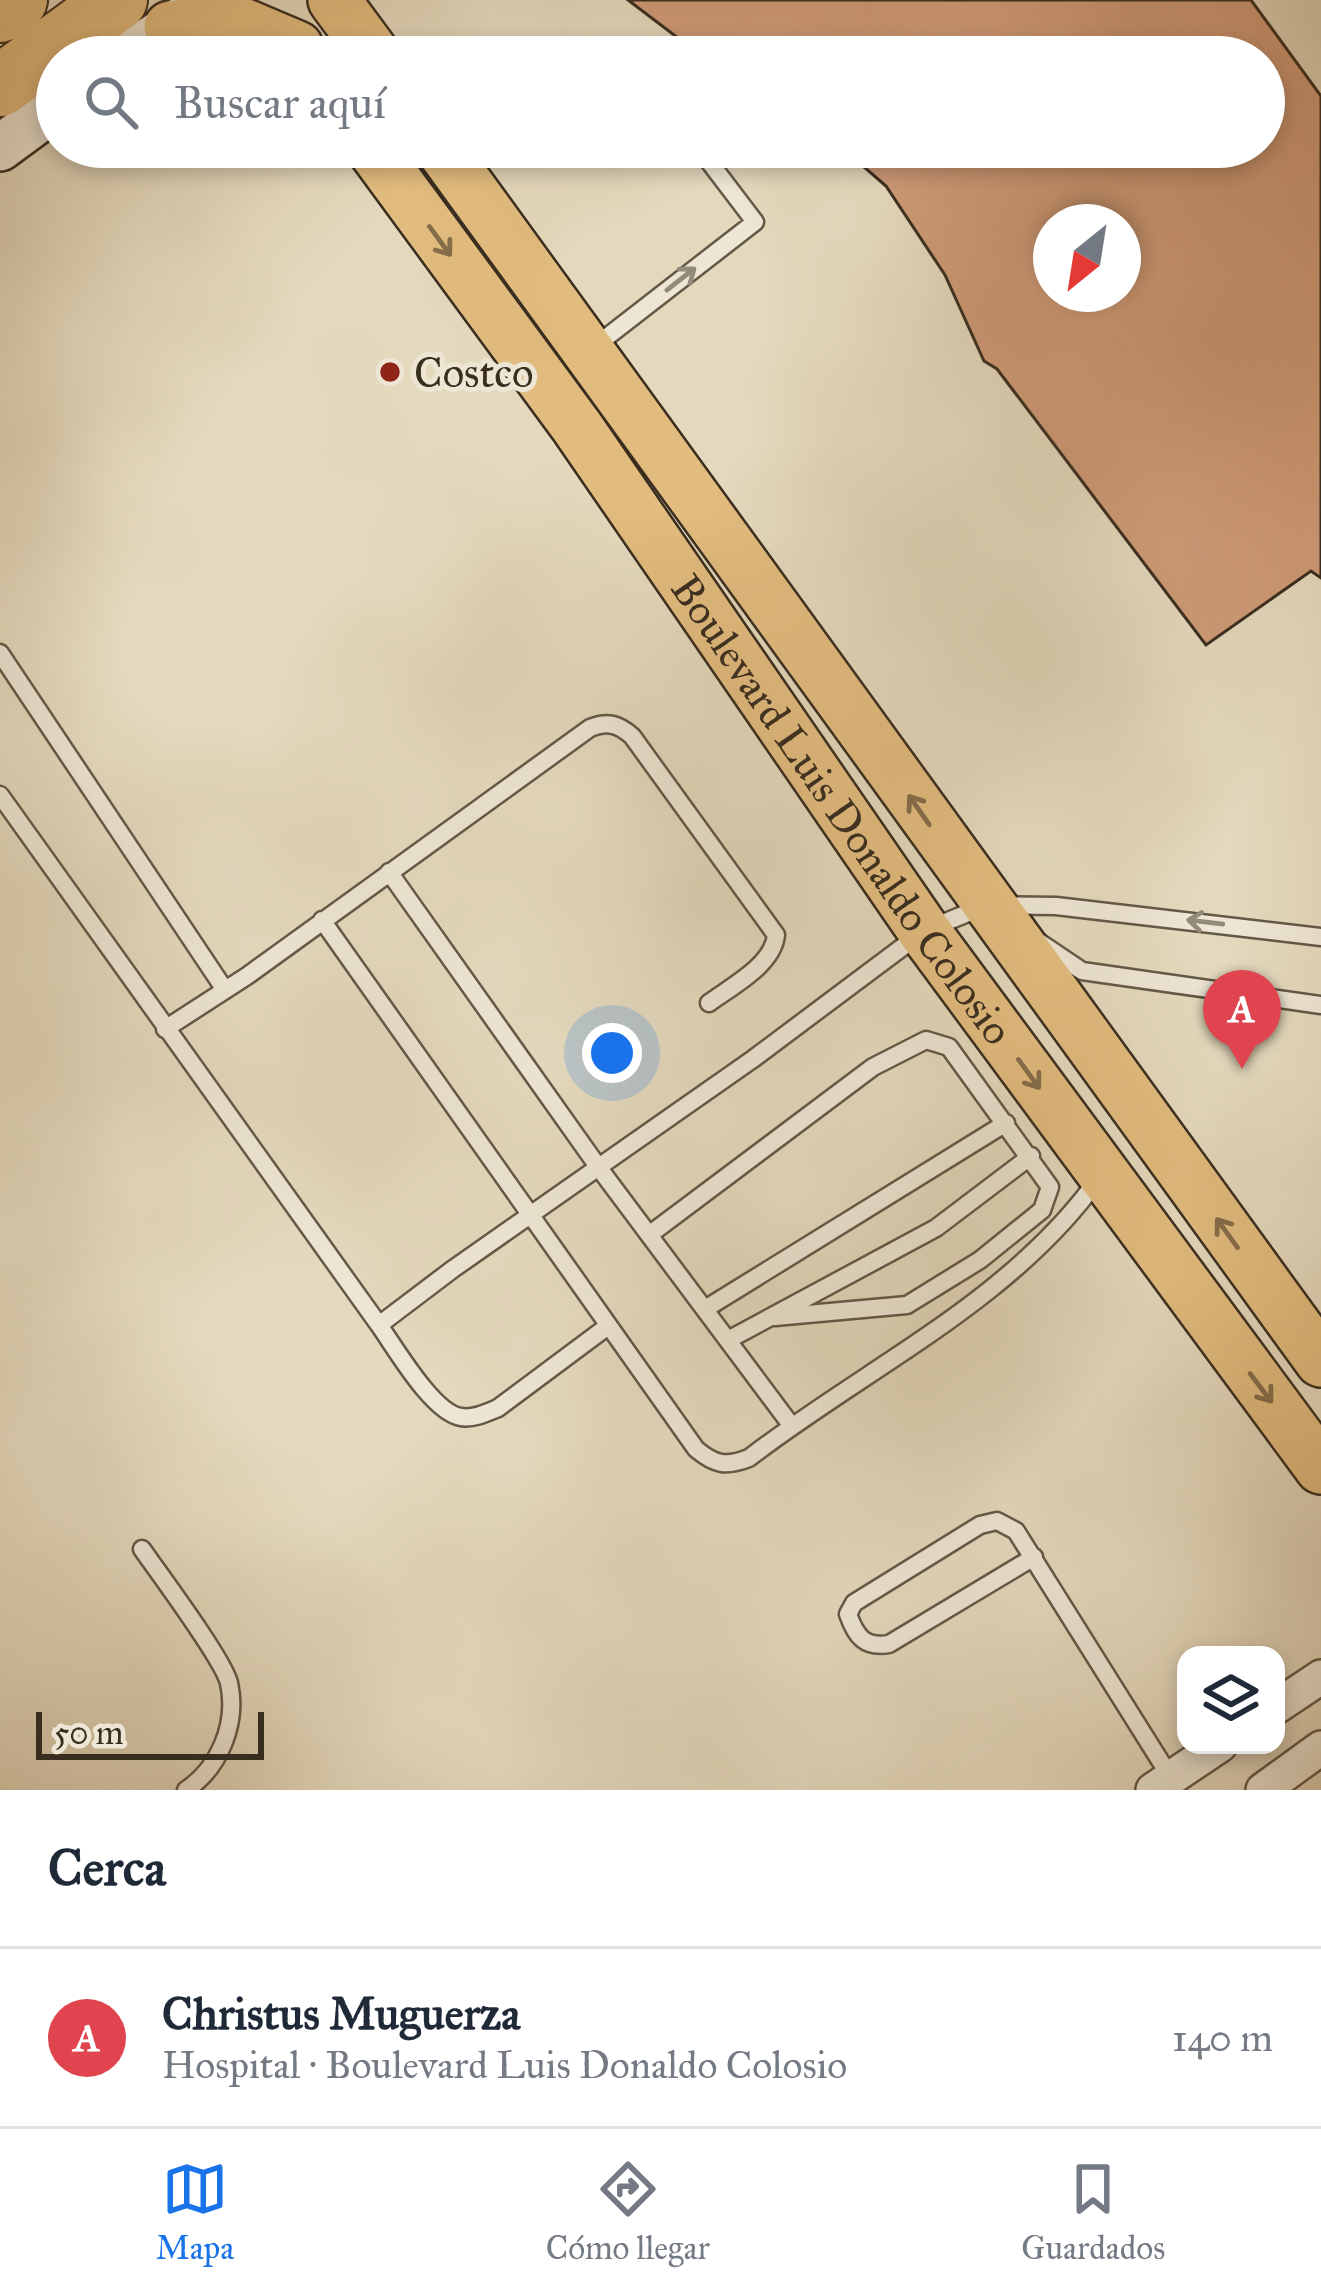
<!DOCTYPE html>
<html lang="es">
<meta charset="utf-8">
<style>
:root{--surface:#fff;--page:#f2f2f3;--text:#1f2937;--muted:#747a83;--line:#e0e1e3;--accent:#1a73e8}
body{margin:0;font-family:"IM FELL Great Primer",serif;background:var(--page);color:var(--text)}
.controls{position:absolute;right:36px;bottom:36px;display:grid;overflow:hidden;border-radius:24px;box-shadow:0 6px 18px #0003}
.controls button{width:108px;height:108px;display:grid;place-items:center;padding:0;border:0;border-bottom:3px solid var(--line);background:var(--surface);color:var(--text);font:60px sans-serif}
.compass{position:absolute;left:1033px;top:204px;width:108px;height:108px;border-radius:50%;background:var(--surface);box-shadow:0 6px 18px #0003;rotate:210deg}
.scale{position:absolute;left:36px;bottom:30px;width:228px;box-sizing:border-box;padding-left:12px;border:6px solid #392d20;border-top:0;font-size:33px;line-height:42px;white-space:nowrap;color:#392d20;-webkit-text-stroke:9px #ede6d4;paint-order:stroke}
.you{position:absolute;left:612px;top:1053px;width:42px;height:42px;margin:-30px;border:9px solid #fff;border-radius:50%;background:#1a73e8;box-shadow:0 0 0 18px #1a73e833}
.badge{display:grid;place-items:center;width:78px;height:78px;border-radius:50%;background:var(--accent);color:#fff;font-size:39px;font-weight:700}
.pin{position:absolute;translate:-50% -99px;filter:drop-shadow(0 3px 6px #0008)}
.pin::after{content:'';position:absolute;top:63px;width:42px;height:36px;background:inherit;clip-path:polygon(0 0,100% 0,50% 100%)}
.list{margin:0;padding:0;list-style:none}
h2{display:flex;justify-content:space-between;align-items:center;height:156px;margin:0;padding:0 48px;font-size:51px}
h2 small{font-size:39px;font-weight:400;color:var(--muted)}
.list li{display:grid;grid-template-columns:78px 1fr auto;gap:36px;align-items:center;box-sizing:border-box;height:180px;padding:0 48px;border-top:3px solid var(--line)}
.list b{display:block;font-size:45px;white-space:nowrap}
.list p{margin:0;font-size:39px;white-space:nowrap;color:var(--muted)}
.list em{font-size:39px;font-style:normal;color:var(--muted)}
.icon{flex:none;width:66px;height:66px;fill:none;stroke:currentColor;stroke-width:2;stroke-linecap:round;stroke-linejoin:round}
.map{position:relative;flex:none;width:1321px;height:1790px;overflow:hidden}
.search{position:absolute;background:var(--surface);box-shadow:0 6px 18px #0003;left:36px;right:36px;top:36px;height:132px;display:flex;align-items:center;gap:30px;box-sizing:border-box;padding:0 42px;border-radius:66px;color:var(--muted);font-size:45px}
.sheet{height:336px;background:var(--surface)}
nav{display:flex;justify-content:space-around;align-items:center;box-sizing:border-box;height:168px;border-top:3px solid var(--line);background:var(--surface);font-size:33px;color:var(--muted)}
nav a{display:grid;justify-items:center;gap:6px}
nav .on{color:var(--accent)}
.map>svg:first-child{display:block}
.building{fill:#cf9b78;stroke:#392d20;stroke-width:3;fill-rule:evenodd}
.lines{fill:none;stroke-linecap:round;stroke-linejoin:round}
.lane-casing{stroke:#645847;stroke-width:21}
.street-casing{stroke:#645847;stroke-width:38}
.secondary-casing{stroke:#392d20;stroke-width:50}
.primary-casing{stroke:#392d20;stroke-width:56}
.highway-casing{stroke:#392d20;stroke-width:64}
.lane{stroke:#ede6d4;stroke-width:16}
.street{stroke:#ede6d4;stroke-width:33}
.secondary{stroke:#ede6d4;stroke-width:45}
.primary{stroke:#e2bc7e;stroke-width:51}
.highway{stroke:#e2bc7e;stroke-width:60}
.oneway{stroke:#856d4a}
.oneway2{stroke:#938a7a}
.poi-dot{fill:#8f2418;stroke:#ede6d4;stroke-width:4.5}
.labels{text-anchor:middle;stroke-width:10;stroke-linejoin:round;paint-order:stroke}
.poi-label{font-size:42px;fill:#392d20;stroke:#ede6d4;text-anchor:start}
.street-label{font-size:42px;fill:#392d20;stroke:#ede6d4}
</style>
<div class="map">
<svg width="1321" height="1790" viewBox="0 0 1321 1790">
<rect width="100%" height="100%" fill="#e4d9bd"/>
<filter id="stains"><feTurbulence type="fractalNoise" baseFrequency=".00167" numOctaves="4"/><feColorMatrix values="0 0 0 0 .2 0 0 0 0 .09 0 0 0 0 .02 0 0 0 .5 -.17"/></filter>
<radialGradient id="worn" r=".72"><stop offset=".6" stop-color="#630" stop-opacity="0"/><stop offset="1" stop-color="#630" stop-opacity=".3"/></radialGradient>
<!-- building -->
<path class="building" d="M628 0H1251L1321 96V578L1311 571 1206 645 997 369 984 361 945 275 886 186 841 147H1264V57H703ZM1051 222H1123V294H1051Z"/>
<g class="lines">
<!-- lane casing -->
<g class="lane-casing">
<path id="lane" d="M594 347 755 222 698 147
M0 653 225 990
M0 795 379 1325 453 1269 753 1059 924 931 987 905 1056 906 1321 937
M389 872 599 1168 791 1425
M322 920 696 1449C715 1465 726 1467 749 1458 866 1368 1011 1301 1098 1179
M1039 942 1082 971 1321 1005
M165 1029 247 976 590 728C608 721 618 724 632 736L776 935C773 965 732 986 709 1003
M649 1235 873 1067 926 1040 949 1047 1050 1187 1042 1210 980 1260 907 1305 775 1317
M705 1309 1006 1123
M379 1325C396 1349 433 1413 461 1417 474 1419 486 1413 498 1408L608 1326
M728 1340 936 1228 1031 1156
M142 1549C160 1575 223 1659 229 1683 238 1724 219 1768 186 1790
M1034 1557 889 1644C865 1648 856 1637 848 1614L854 1603 980 1525 997 1521 1016 1531 1171 1778"/>
</g>
<!-- street casing -->
<g class="street-casing">
<path id="street" d="M1276 1707 1321 1677
M1153 1790 1220 1745
M1263 1790 1321 1748"/>
</g>
<!-- secondary casing -->
<g class="secondary-casing">
<path id="secondary" d="M124 57 197 10
M0 148 57 106"/>
</g>
<!-- primary casing -->
<g class="primary-casing">
<g id="primary">
<path d="M334 0 376 57"/>
<path d="M170 27 231 19 297 47"/>
<path id="s1" d="M371 147 577 427 924 931 1321 1468"/>
<path d="M440 147 1321 1361"/>
</g>
</g>
<!-- highway casing -->
<g class="highway-casing">
<path id="highway" d="M0 12 17 0
M0 86 117 0"/>
</g>
<!-- lane -->
<use href="#lane" class="lane"/>
<!-- street -->
<use href="#street" class="street"/>
<!-- secondary -->
<use href="#secondary" class="secondary"/>
<!-- primary -->
<use href="#primary" class="primary"/>
<!-- highway -->
<use href="#highway" class="highway"/>
</g>
<!-- one-way arrows -->
<defs><path id="oneway-shaft" d="M-6 0H5M1.5-3L5.5 0L1.5 3" fill="none" stroke-width="1.6" stroke-linecap="round" stroke-linejoin="round" transform="scale(3)"/></defs>
<g class="oneway">
<use href="#oneway-shaft" transform="translate(440 241) rotate(54)"/>
<use href="#oneway-shaft" transform="translate(919 810) rotate(-125)"/>
<use href="#oneway-shaft" transform="translate(1029 1074) rotate(54)"/>
<use href="#oneway-shaft" transform="translate(1227 1233) rotate(-126)"/>
<use href="#oneway-shaft" transform="translate(1261 1388) rotate(53)"/>
</g>
<g class="oneway2">
<use href="#oneway-shaft" transform="translate(681 279) rotate(-38)"/>
<use href="#oneway-shaft" transform="translate(1205 922) rotate(-173)"/>
</g>
<!-- markers -->
<circle class="poi-dot" cx="390" cy="372" r="12"/>
<g class="labels">
<!-- poi labels -->
<g class="poi-label">
<text x="414" y="387">Costco</text>
</g>
<!-- street labels -->
<g class="street-label">
<text dy="15" stroke="none"><textPath href="#s1" startOffset="813">Boulevard Luis Donaldo Colosio</textPath></text>
</g>
</g>
<rect width="100%" height="100%" filter="url(#stains)"/>
<rect width="100%" height="100%" fill="url(#worn)"/>
</svg>
<div class="controls">
<button><svg class="icon" aria-label="layers" viewBox="0 0 24 24"><path d="M12 4l9 5-9 5-9-5zM3 14l9 5 9-5"/></svg></button>
</div>
<svg class="compass" viewBox="-18 -18 36 36"><path d="M0-13l5 13h-10z" fill="#e53935"/><path d="M0 13l5-13h-10z" fill="#747a83"/></svg>
<div class="scale">50 m</div>
<div class="you"></div>
<div class="pin badge" style="left:1242px;top:1069px;background:#e0444e">A</div>
<div class="search"><svg class="icon" aria-label="search" viewBox="0 0 24 24"><circle cx="10" cy="10" r="6"/><path d="M15 15l6 6"/></svg>Buscar aquí</div>
</div>
<section class="sheet">
<h2>Cerca<small></small></h2>
<ul class="list">
<li><span class="badge" style="background:#e0444e">A</span><div><b>Christus Muguerza</b><p>Hospital · Boulevard Luis Donaldo Colosio</p></div><em>140 m</em></li>
</ul>
</section>
<nav>
<a class="on"><svg class="icon" aria-label="map" viewBox="0 0 24 24"><path d="M3 6l6-2 6 2 6-2v14l-6 2-6-2-6 2zM9 4v14M15 6v14"/></svg>Mapa</a>
<a><svg class="icon" aria-label="directions" viewBox="0 0 24 24"><path d="M12 3l9 9-9 9-9-9zM9 14v-3h6M13 9l2 2-2 2"/></svg>Cómo llegar</a>
<a><svg class="icon" aria-label="saved" viewBox="0 0 24 24"><path d="M7 4h10v16l-5-4-5 4z"/></svg>Guardados</a>
</nav>
